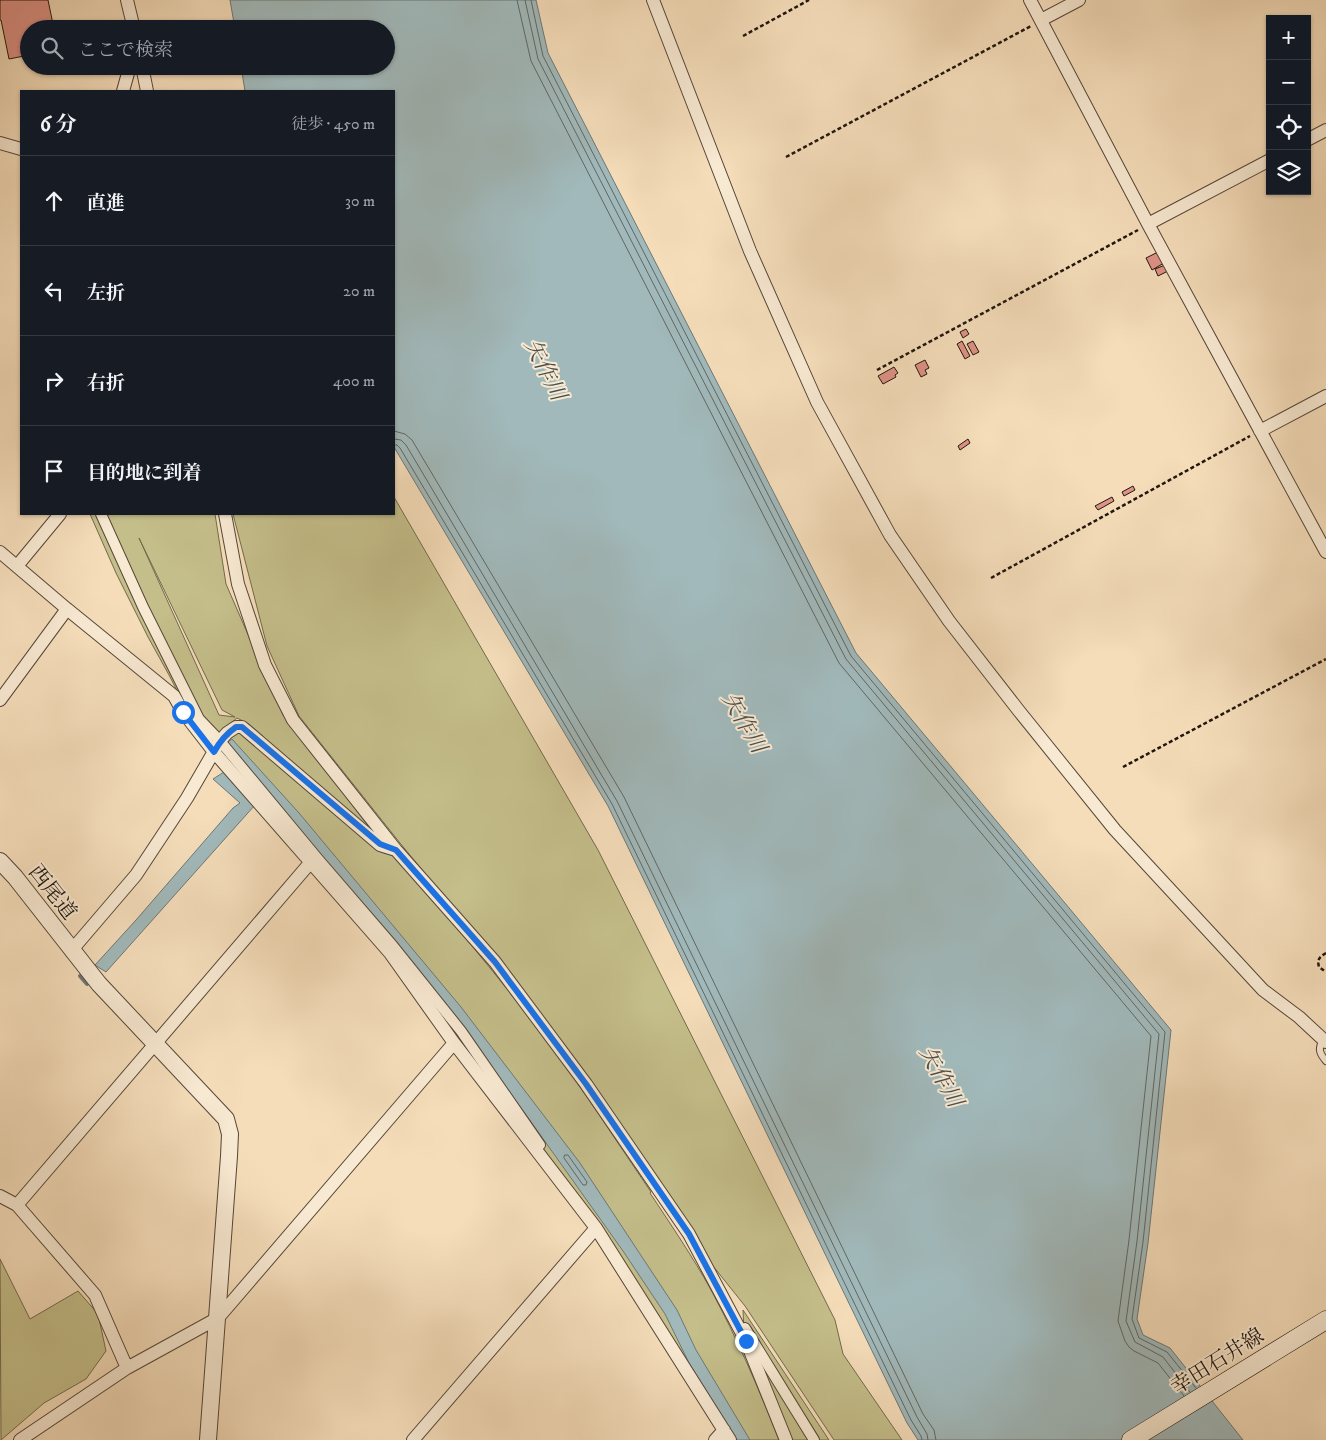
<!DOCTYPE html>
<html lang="ja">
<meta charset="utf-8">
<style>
:root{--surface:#171b24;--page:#20242c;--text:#f1f3f6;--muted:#9ea1a6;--line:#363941}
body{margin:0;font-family:"IM FELL DW Pica","Noto Serif JP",serif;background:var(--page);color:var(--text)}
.controls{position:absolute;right:15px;top:15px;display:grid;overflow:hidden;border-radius:0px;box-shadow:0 1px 4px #0004}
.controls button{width:45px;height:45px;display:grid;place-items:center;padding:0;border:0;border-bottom:1px solid var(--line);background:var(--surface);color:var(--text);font:25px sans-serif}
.stop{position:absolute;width:15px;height:15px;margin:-11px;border:4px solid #1a73e8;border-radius:50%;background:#fff}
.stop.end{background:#1a73e8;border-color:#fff;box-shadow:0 1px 5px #0008}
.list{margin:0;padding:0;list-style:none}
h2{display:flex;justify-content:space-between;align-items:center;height:65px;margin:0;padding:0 20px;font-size:21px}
h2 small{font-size:16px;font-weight:400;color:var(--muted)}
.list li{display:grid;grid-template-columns:32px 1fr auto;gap:15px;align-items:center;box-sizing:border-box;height:90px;padding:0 20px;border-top:1px solid var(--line)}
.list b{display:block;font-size:19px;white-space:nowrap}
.list em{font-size:16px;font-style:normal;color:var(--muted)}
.icon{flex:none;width:28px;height:28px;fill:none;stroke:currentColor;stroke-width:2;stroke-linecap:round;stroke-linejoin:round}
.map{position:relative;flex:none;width:1326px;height:1440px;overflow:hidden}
.search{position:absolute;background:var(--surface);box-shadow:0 1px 4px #0004;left:20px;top:20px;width:375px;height:55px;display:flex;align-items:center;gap:12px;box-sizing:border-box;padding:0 18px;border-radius:28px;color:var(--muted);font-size:19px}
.panel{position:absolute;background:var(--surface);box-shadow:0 1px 4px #0004;left:20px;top:90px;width:375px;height:425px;border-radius:0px}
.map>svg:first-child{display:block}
.green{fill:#c4be8a;stroke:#726a4c;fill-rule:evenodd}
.water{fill:#a1b9bb;stroke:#6d7775}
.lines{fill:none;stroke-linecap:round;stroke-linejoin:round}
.shore{stroke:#606764;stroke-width:1}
.stream{stroke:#6d7775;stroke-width:4}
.building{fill:#df9287;stroke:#20150d}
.service-casing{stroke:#554738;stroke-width:8}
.pedestrian-casing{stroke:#554738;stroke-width:12}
.minor-casing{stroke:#554738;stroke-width:14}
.tertiary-casing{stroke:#554738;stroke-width:18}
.secondary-casing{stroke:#20150d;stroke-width:19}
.path{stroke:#20150d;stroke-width:2.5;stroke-dasharray:4 2.5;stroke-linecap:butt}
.service{stroke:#f8e9d2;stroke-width:6}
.pedestrian{stroke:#f8e9d2;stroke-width:10}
.minor{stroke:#f8e9d2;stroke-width:12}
.tertiary{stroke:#f8e9d2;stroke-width:16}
.secondary{stroke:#f8e9d2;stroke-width:18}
.route{stroke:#1a73e8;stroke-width:6}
.labels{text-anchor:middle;stroke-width:4;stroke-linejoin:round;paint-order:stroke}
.street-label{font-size:21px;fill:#20150d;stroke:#f8e9d2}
.water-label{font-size:22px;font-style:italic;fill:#4d4e4a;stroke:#f8e9d2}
</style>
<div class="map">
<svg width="1326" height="1440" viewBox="0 0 1326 1440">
<rect width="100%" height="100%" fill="#f5ddba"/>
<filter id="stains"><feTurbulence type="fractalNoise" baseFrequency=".004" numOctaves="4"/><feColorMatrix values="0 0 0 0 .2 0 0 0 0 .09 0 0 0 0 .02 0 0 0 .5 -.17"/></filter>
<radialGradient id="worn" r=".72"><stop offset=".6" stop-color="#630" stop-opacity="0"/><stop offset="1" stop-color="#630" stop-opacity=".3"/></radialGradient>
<!-- green -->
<path class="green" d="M394 497 598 850 835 1320 843 1354 902 1440H834L745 1306 709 1261 539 1012 400 843 299 716 267 646 233 514H394Z
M90 514H215L226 584 283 715 376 836 249 724 237 718 211 739 193 722 169 675 148 637 116 573ZM139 538 222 710 235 717 219 715Z
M237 733H244L350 823 381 852 397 857C449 918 500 978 548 1042 584 1091 617 1142 651 1192L650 1193C671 1225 693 1257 711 1290 737 1338 759 1389 779 1440H732L598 1227 457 1041 220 752 221 745Z
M0 1259 30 1319 78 1291 98 1314 106 1351 86 1379 44 1403 1 1440Z
M743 1310 829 1440H792L744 1331Z"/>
<!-- water -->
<path class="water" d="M230 0H536L548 53 856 653 1171 1030 1148 1243 1137 1319 1143 1335 1170 1348 1243 1440H918L907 1423 608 806 394 447V91H245L241 66H386V29H235Z
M232 739 299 813 461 1007 580 1163 677 1310 696 1350 750 1440H737L689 1363 665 1314 623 1251 524 1112 497 1076 225 744Z
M224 772 255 805 106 972 95 965 136 920 233 808 240 803 213 779Z"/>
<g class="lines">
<!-- shore -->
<path class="shore" d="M517 0 531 61 839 663 1151 1036 1129 1240 1118 1321 1125 1341 1129 1347 1134 1351 1158 1363 1184 1396
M525 0 538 59 846 659 1159 1034 1137 1241 1126 1321 1135 1342 1163 1357 1190 1392
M531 0 543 56 851 656 1165 1032 1143 1242 1132 1319 1139 1338 1167 1352 1196 1388
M394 431 405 434 412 440 624 797 923 1414 934 1430 936 1440
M394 439 401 440 406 445 617 801 917 1417 927 1434 928 1440
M394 445H397L400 448 612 804 911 1420 921 1436 922 1440
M565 1155H568L587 1182 586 1185H583L564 1158Z"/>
<!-- stream -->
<path class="stream" d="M80 976 87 984"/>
</g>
<!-- building -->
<path class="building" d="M0 0H48L54 29H29V55L9 59 1 20H0Z
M1158 252 1164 263 1152 270 1146 258Z
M1165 265 1168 271 1158 276 1155 269Z
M966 329 969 334 963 338 960 332Z
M962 341 970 356 965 359 957 344Z
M973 341 979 352 973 355 967 344Z
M925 360 929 368 925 370 927 374 921 377 915 365Z
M894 367 898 373 895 375 896 377 883 384 878 376Z
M968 439 970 443 960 450 958 446Z
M1133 486 1135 490 1124 496 1122 492Z
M1112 497 1114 501 1098 510 1095 506Z"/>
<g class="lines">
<!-- service casing -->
<g class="service-casing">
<path id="service" d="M1323 1039C1318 1049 1319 1053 1326 1061"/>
</g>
<!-- pedestrian casing -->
<g class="pedestrian-casing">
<path id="pedestrian" d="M101 514 143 607 199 719 220 741 318 859 393 946 461 1031 540 1145
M745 1328 814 1440"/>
</g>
<!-- minor casing -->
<g class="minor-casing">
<path id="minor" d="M127 0 134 29
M653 0 750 251 817 402 890 535 949 621 1019 711 1115 830 1263 990 1299 1017 1326 1042
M1030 0 1148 224 1326 552
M1041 20 1079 0
M142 66 147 91
M123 91 130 66
M1307 140 1326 130
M0 143 21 149
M1148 224 1270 160
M1260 431 1326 396
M225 514 238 584 265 665 293 720 396 850 495 962 586 1084 689 1234 746 1341 786 1440
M0 552 67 609 174 696 183 712 214 752 390 953 454 1043 596 1228 730 1440
M17 566 60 514
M0 700 67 609
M71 951 136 875 187 798 220 741 227 733 236 727H242L380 845 396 850
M0 1196 17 1205 95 1295 127 1368
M17 1205 310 863
M20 1440 127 1368 218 1318 454 1043
M413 1440 596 1228
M715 1440 724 1430"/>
</g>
<!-- tertiary casing -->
<g class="tertiary-casing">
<path id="tertiary" d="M0 861 15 877 99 984 226 1119 230 1134 229 1156 208 1440"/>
</g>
<!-- secondary casing -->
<g class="secondary-casing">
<path id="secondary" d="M1131 1440 1326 1320"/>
</g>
<!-- path -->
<path class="path" d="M743 36 809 0
M786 157 1031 26
M877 370 1138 230
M991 578 1250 436
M1123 767 1326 659
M1326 953C1319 957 1317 960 1319 967L1326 972"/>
<!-- service -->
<use href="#service" class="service"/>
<!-- pedestrian -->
<use href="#pedestrian" class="pedestrian"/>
<!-- minor -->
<use href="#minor" class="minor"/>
<!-- tertiary -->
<use href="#tertiary" class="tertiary"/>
<!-- secondary -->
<use href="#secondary" class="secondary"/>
</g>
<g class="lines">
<!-- route -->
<path class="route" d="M183 712 214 752C220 741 226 734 236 727H242L380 844 396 850 495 962 586 1084 689 1234 746 1341"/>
</g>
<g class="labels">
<!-- street labels -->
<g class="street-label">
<text transform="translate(53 892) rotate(52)" y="7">西尾道</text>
<text transform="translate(1217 1361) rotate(-32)" y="7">幸田石井線</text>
</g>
<!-- water labels -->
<g class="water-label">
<text transform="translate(546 369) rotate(63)" y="8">矢作川</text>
<text transform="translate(745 722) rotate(60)" y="8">矢作川</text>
<text transform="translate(942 1076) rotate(61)" y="8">矢作川</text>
</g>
</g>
<rect width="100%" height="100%" filter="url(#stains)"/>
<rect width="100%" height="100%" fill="url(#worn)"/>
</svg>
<div class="controls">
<button>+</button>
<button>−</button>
<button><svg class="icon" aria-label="locate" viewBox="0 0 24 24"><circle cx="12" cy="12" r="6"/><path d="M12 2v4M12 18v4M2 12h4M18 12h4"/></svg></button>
<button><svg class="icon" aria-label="layers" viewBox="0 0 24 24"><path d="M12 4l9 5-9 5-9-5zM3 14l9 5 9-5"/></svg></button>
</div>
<div class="stop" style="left:183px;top:712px"></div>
<div class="stop end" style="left:746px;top:1341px"></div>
<div class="search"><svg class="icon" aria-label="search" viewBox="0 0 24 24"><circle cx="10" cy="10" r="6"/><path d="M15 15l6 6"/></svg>ここで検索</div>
<section class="panel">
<h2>6 分<small>徒歩 · 450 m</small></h2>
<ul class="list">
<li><svg class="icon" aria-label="ahead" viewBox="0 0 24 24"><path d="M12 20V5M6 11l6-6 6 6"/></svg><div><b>直進</b></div><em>30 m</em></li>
<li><svg class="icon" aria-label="left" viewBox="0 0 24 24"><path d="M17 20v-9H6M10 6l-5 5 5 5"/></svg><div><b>左折</b></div><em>20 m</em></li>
<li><svg class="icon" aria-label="right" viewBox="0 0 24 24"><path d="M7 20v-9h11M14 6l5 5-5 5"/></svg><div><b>右折</b></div><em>400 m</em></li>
<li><svg class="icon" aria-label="arrive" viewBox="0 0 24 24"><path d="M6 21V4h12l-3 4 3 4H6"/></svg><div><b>目的地に到着</b></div></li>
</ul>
</section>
</div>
